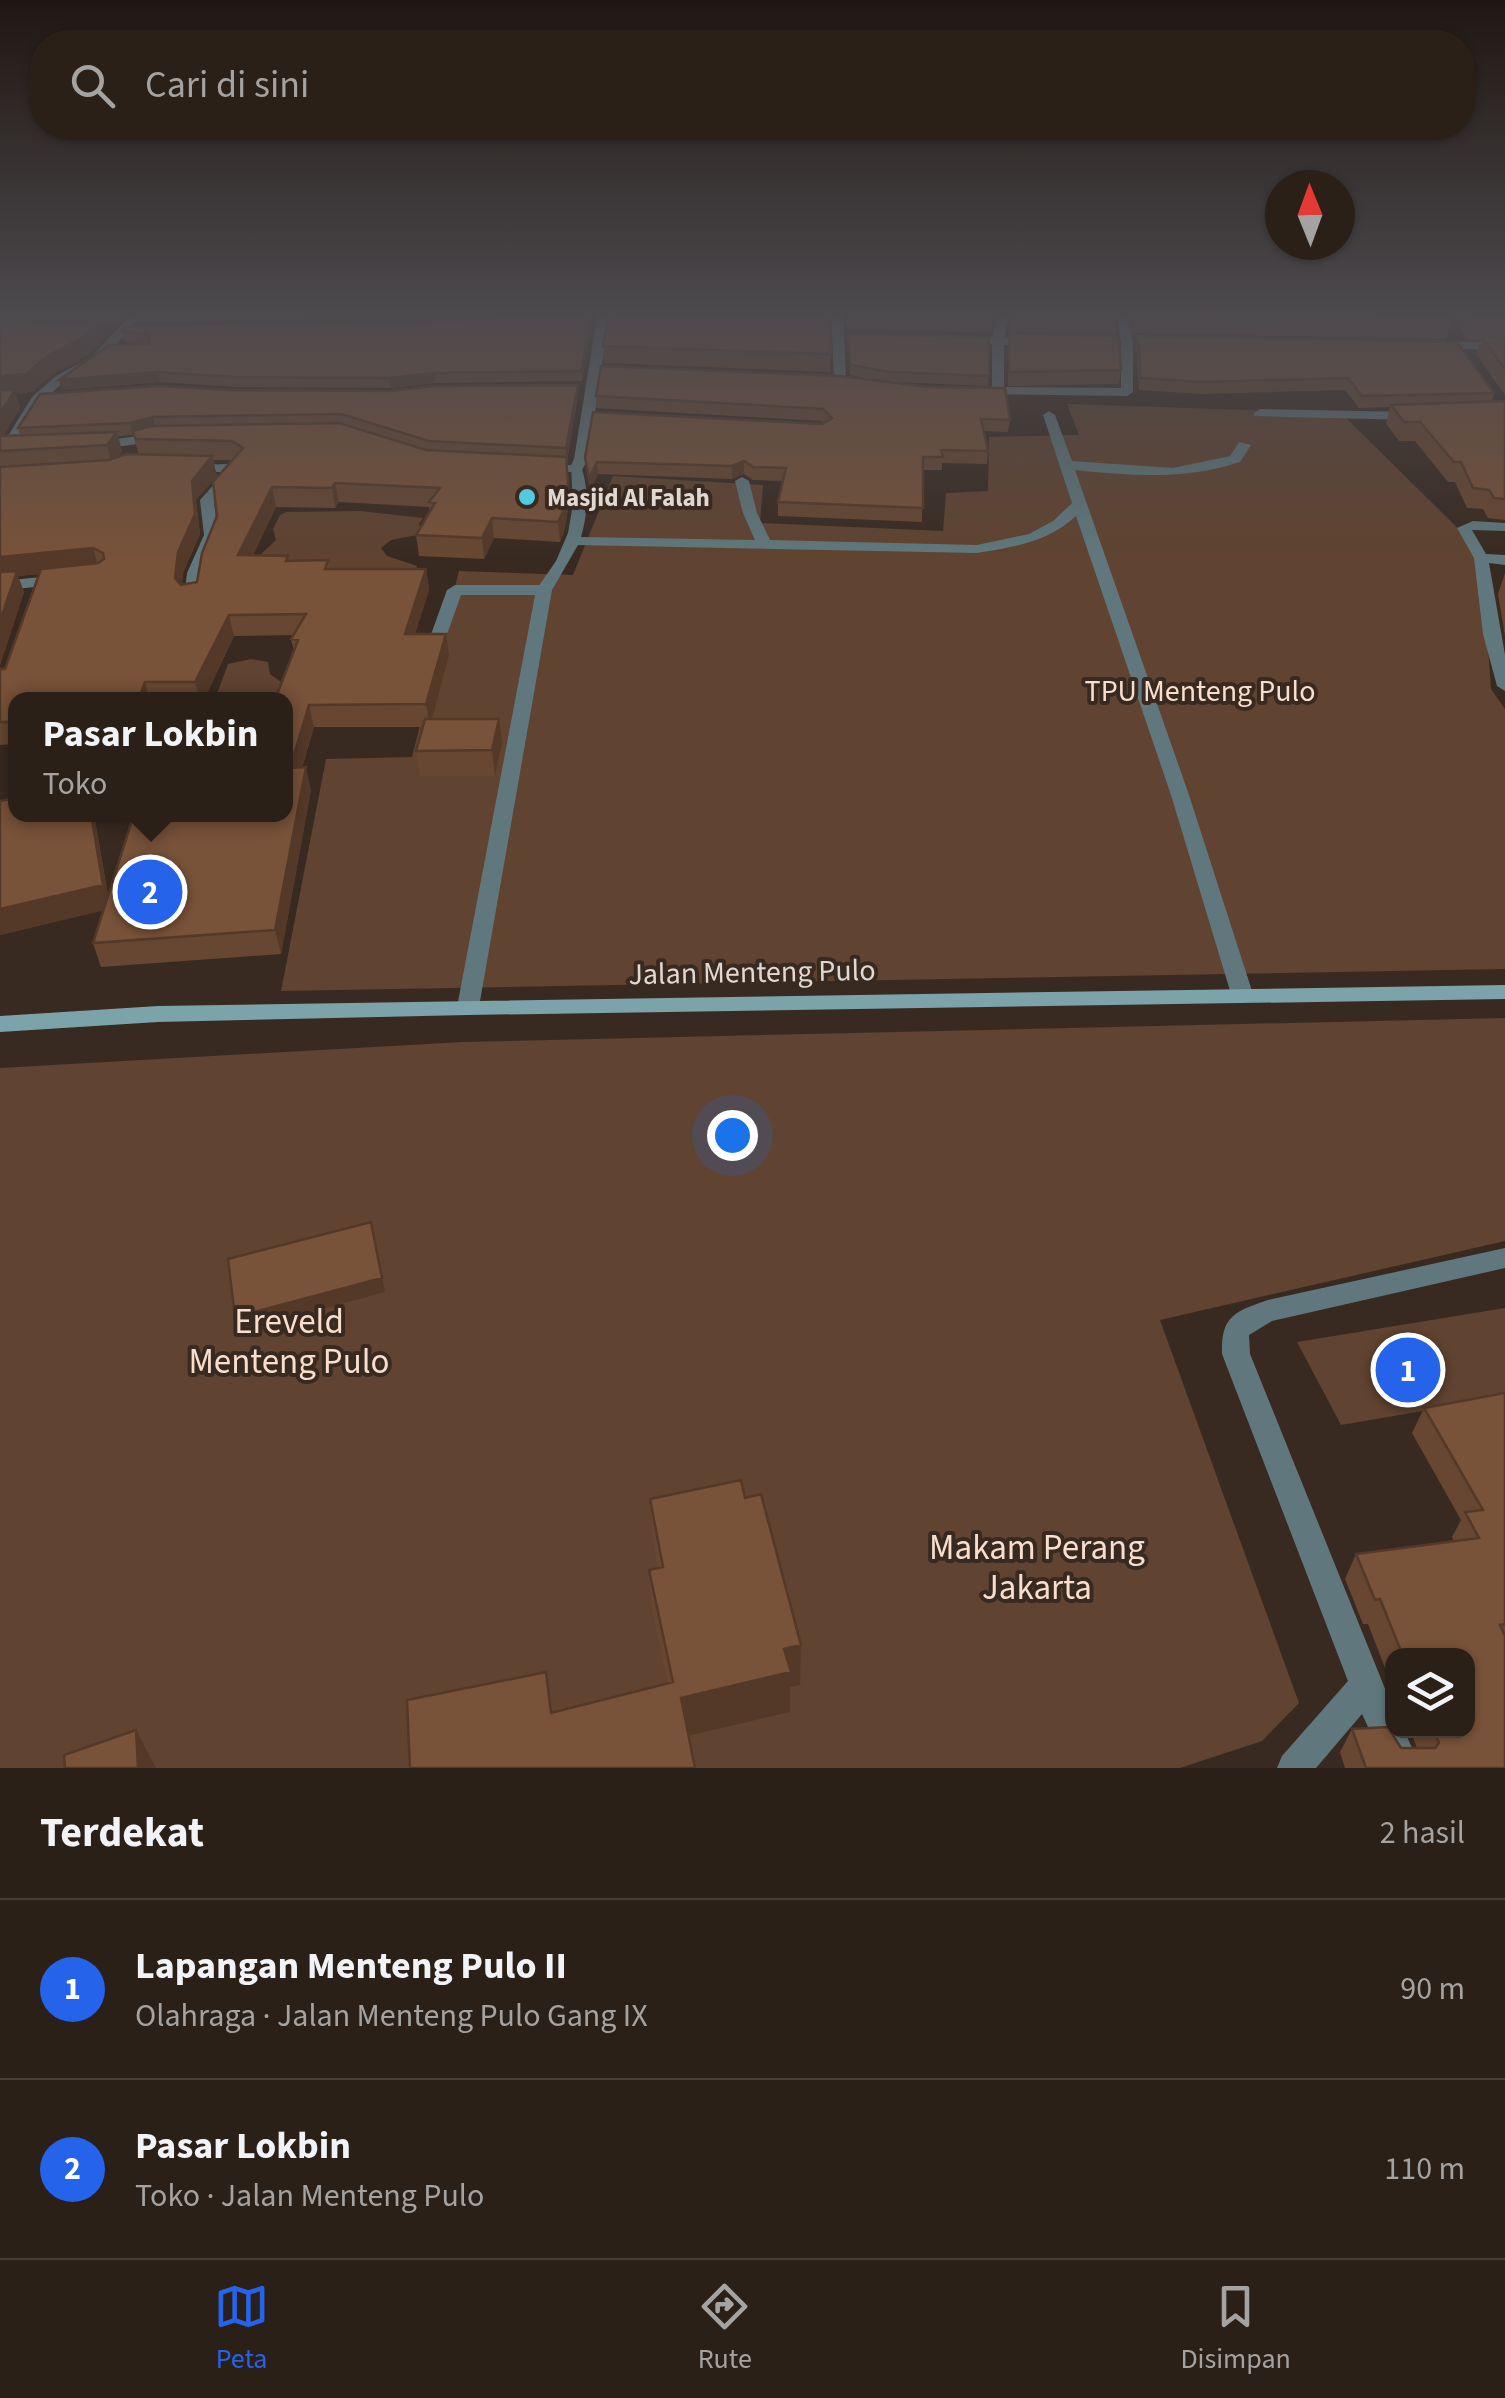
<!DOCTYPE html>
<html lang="id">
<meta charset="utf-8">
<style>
:root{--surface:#2a2018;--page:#322821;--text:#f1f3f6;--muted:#a5a3a2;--line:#463e37;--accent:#2563eb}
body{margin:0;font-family:"Source Sans 3",sans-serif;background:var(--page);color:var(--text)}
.controls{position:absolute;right:30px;bottom:30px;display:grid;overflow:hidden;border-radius:20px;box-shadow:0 2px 8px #0004}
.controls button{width:90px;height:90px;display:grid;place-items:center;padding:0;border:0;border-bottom:2px solid var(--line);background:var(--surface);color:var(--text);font:50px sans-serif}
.compass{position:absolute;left:1265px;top:170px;width:90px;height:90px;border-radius:50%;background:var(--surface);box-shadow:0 2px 8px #0004;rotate:359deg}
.you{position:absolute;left:732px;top:1135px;width:35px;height:35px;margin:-25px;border:8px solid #fff;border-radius:50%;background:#1a73e8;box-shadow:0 0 0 15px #1a73e833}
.badge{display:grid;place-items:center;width:65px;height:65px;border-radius:50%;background:var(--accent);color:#fff;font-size:32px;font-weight:700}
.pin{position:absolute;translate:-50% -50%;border:5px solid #fff;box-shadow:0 2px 10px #0006}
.popup{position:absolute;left:8px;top:692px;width:285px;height:130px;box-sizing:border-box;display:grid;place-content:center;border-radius:20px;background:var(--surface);filter:drop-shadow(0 2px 8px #0005);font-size:32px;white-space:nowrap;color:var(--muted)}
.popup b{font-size:38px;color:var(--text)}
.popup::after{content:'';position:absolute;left:50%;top:100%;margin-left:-20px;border:20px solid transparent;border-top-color:var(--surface)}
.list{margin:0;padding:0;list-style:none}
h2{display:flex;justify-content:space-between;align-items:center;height:130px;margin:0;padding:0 40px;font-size:42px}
h2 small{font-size:32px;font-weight:400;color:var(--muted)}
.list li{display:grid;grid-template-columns:65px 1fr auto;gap:30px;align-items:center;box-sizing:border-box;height:180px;padding:0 40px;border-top:2px solid var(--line)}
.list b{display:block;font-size:38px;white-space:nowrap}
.list p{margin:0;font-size:32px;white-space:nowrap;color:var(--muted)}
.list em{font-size:32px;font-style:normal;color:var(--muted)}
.icon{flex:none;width:55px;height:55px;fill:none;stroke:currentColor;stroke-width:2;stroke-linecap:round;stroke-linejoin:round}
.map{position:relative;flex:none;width:1505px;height:1768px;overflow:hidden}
.search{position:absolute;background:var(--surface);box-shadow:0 2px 8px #0004;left:30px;right:30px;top:30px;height:110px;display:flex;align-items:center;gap:25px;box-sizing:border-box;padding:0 35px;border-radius:40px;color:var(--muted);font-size:38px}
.sheet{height:490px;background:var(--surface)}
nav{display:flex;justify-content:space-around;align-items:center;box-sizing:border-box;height:140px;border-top:2px solid var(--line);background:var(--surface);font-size:28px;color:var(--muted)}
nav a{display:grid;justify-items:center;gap:5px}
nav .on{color:var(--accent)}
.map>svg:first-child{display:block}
.green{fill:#604330}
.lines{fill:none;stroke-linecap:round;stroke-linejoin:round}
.lane{fill:#60787d;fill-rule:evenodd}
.street{fill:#60787d;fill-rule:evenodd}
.secondary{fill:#7ca2aa;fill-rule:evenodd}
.wall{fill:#674731;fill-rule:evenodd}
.shaded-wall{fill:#543928}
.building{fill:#785239;stroke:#543928;stroke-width:2.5}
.poi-dot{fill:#54cade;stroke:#382a20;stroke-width:4}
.labels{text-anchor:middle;stroke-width:8;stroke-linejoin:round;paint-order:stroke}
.far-poi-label{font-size:25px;font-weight:bold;fill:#e2d8d2;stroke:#382a20;text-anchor:start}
.park-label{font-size:30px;fill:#f9decd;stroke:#382a20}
.street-label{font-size:30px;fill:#e2d8d2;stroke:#382a20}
.near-park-label{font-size:35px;fill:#f9decd;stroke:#382a20}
</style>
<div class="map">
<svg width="1505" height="1768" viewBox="0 0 1505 1768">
<rect width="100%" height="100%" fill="#382a20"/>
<!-- green -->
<path class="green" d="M1067 404 1341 413 1481 551 1491 689 1505 709V969L281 991 326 759 412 757 459 571 573 575 613 476 763 485 760 523 943 531 946 493 988 491 989 437 1079 435Z
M360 511 423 518 419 524 422 534 391 540 381 548 387 556 417 566 416 570 364 576 261 558V554L276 540 273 529 280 515 286 512Z
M251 659 268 662 270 674 281 682 275 699H215L228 664Z
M1505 1018V1241L1160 1320 1299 1703 1262 1741 1180 1768H0V1068L463 1042Z
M1505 1308V1397L1341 1425 1297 1342Z"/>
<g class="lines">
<!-- lane -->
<path class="lane" d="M1049 411 1055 415 1072 461 1173 468 1230 456 1239 442 1251 445 1240 462C1185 480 1132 476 1075 470L1189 795 1253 994 1250 999H1234L1231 994 1171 795 1076 516C1048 542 1014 547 977 553L578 545 552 590 479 1007 476 1012H460L457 1007 536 590 556 561 568 533 573 504 571 466H581C589 489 588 513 581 537L755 540 743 513 735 481 742 477 749 481 757 513 770 540 977 545 1029 534 1053 521 1072 503 1043 415Z"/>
<!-- street -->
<path class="street" d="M135 311H146L98 364 64 382 41 402 15 447 21 448V454L1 453 0 449 32 397 56 376 90 358Z
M598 311H610L588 459 581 472H539V466L571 465 574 459Z
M831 311H843L846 380 840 384 834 380Z
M998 311H1010L1004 338 1032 339 1038 342 1032 345H1004V387L1121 388V343L1116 311H1128L1133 343V392L1127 396 978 394V388L992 387V344L961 343 955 340 961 337H993Z
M1434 341 1505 343V351L1430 347V343Z
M1260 409 1413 412 1419 416 1413 420 1255 416 1254 413Z
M160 433 167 437 165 440 95 450 88 446 95 442Z
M183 465 236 464 243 468 214 501 218 535 203 573 200 599 192 604 184 599 187 573 204 535 200 500 225 472H188L183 471Z
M1473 521 1505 523V531L1472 530 1486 554 1505 555V565L1489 563 1505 655V691L1497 686 1483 634 1474 558 1457 528Z
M63 575 68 577V583L0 591V581Z
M455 585H544L552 590 544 595H461L445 640 437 645 431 643 429 640 447 590Z
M1505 1248V1268L1272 1321 1249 1335 1250 1354 1392 1706V1730H1404L1421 1768H1387L1362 1714 1316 1768H1277L1282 1756 1348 1681 1222 1354C1221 1316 1234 1312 1268 1300Z"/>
<!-- secondary -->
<path class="secondary" d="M1505 985V999L468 1015 158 1022 0 1032V1016L158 1006Z"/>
</g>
<!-- wall -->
<path class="wall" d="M0 311H131L118 323 100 324 104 338 88 355 54 373 32 392 16 394 20 408 3 436H20L18 428 233 390 389 391 578 385V397L567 461 569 504 564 532 560 542 494 538 484 559 419 556 416 535 430 512 429 507 339 502 335 508 276 507 253 555 288 556 289 561 328 560 330 569H426L429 590 415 634H446L449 655 432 719 502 744 495 776H420L416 751 423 727H314L302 768 311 790 281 954 101 967 93 943 103 910 0 935 15 814H94L108 895 285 814 294 651 291 639 294 635 234 636 204 700H15V744L0 745V669H5L40 574 18 576 24 592 0 665ZM133 435 139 455 118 457 122 451 118 436ZM213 460H232L197 582 182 584 183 573 200 534 196 500 217 476Z
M139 311H495L488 316 141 322Z
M846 311H995L990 332 848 329Z
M1012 311 1117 318 1115 335 1010 333Z
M1129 311H1446L1451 322 1446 339 1133 333Z
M1449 311H1505V395L1476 354 1480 340 1466 339Z
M592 323 582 381 435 383 391 388 236 387 160 382 62 390 59 380 150 344 124 341 122 331Z
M1009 333 1121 370 1119 384 1008 386Z
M848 334 989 376 988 386 895 382 1010 420 1008 432 983 431 988 451 987 464 942 463V470H923L922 522 778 516V502L783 481 753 480 744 474 732 479 598 474 590 491 585 457 824 423 822 421 596 408V396L882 381 850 375Z
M1138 336 1494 393 1492 402 1505 401V520L1488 518 1483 509 1467 508 1455 482H1448L1415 441H1399L1386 424 1390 407 1359 408 1345 390 1201 394 1139 390 1136 348Z
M603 346 831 354 830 372 604 363Z
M1505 573V636L1498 594Z
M1505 1393V1768H1345L1340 1752 1352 1729 1401 1748H1417L1410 1730H1468V1656H1392V1686L1368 1624H1363L1345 1579 1356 1554 1454 1541 1452 1537 1461 1520 1412 1433 1424 1408Z
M745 1498 801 1645 800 1685 790 1687V1712L668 1684 652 1611 649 1570 658 1568 653 1541 650 1499Z"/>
<!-- shaded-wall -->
<path class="shaded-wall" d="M115 311H131L118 323Z
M592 313V323L582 381 581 371Z
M99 321 104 338 88 355 54 373 32 392 16 394 20 408 0 442V376L49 355Z
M158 372 160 382 62 390 59 380Z
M434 373 435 383 391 388 389 378Z
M578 385V397L567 461 566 448Z
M153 417 156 429 133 435 130 423Z
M117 432 122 451 112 464 107 445Z
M212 456 217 476 196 500 200 534 183 573 180 599 175 578 192 481Z
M566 457 569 504 564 532 560 542 558 522Z
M744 461V474L732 479V466Z
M597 462 598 474 590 491 589 478Z
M335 483 339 502 335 508 332 488Z
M272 487 276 507 243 576 238 555Z
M492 518 494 538 484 559 482 538Z
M93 548 99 568 18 576 24 592 0 665V557Z
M426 569 429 590 408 655 405 634Z
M229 615 234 636 204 700H200L195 682Z
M446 634 449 655 430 727 426 704Z
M145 682 150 700H138Z
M309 705 314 727 295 791 290 768Z
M499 719 502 744 495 776 492 750Z
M306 767 311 790 281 954 275 930Z
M91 814H94L110 909 0 935V909Z
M371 1222 385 1292 240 1331 235 1317Z
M801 1645 800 1685 790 1687V1712L683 1737 681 1698 784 1649Z
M136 1730 156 1768H138Z"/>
<!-- building -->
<path class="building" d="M610 311H829L831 354 603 346Z
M848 311H992V315Z
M1012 311H1117V318L1011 316Z
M1135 311H1446L1451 322 1136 316Z
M1465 311H1505V323L1471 322Z
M592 313 581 371 434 373 389 378 234 377 158 372 59 380 109 345 150 344 149 334 122 331 125 327 494 320 502 314Z
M99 321 83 337 49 355 26 374 0 376V324Z
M1009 333 1118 336 1121 370 1009 372Z
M848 334 989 337V376L890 372 850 365Z
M1138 336 1457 342 1494 393 1362 396 1348 378 1203 382 1141 378Z
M1481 336H1505V369Z
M601 366 839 376 929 387 1005 388 1010 420 981 419 988 451 941 450 943 457H923V508L778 502 786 468 753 467 744 461 732 466 597 462 589 478 585 457 593 412 822 424 832 418 823 409 596 396Z
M578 385 566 448 429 441 341 414 153 417 130 423 18 428 40 394 157 386 233 390 389 391 434 386Z
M0 390H15L0 413Z
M1505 401V499L1494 498 1489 490 1473 488 1461 462H1454L1420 422H1404L1391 405Z
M339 423 426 450 566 457 568 484 563 512 558 522 492 518 482 538 416 535 435 503 429 502 440 488 335 483 332 488 272 487 238 555 288 556 286 561 328 560 325 569H426L405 634H446L426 704 309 705 290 768 306 767 275 930 93 943 134 814H285V700H275L298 640 291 639 306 614 229 615 195 682H145L138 700H15V722H0V669H5L41 569 98 563 104 559 103 553 93 548 0 557V467L109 460 127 454 212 456 192 481 195 514 178 552 175 578 181 585 197 582 202 553 217 516 213 482 243 448 232 441 136 439 132 431 152 426Z
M117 432 107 445 0 451V436Z
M17 571 0 621V572Z
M425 719H499L492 750 416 751Z
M15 798V814H91L103 885 0 909V801Z
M371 1222 382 1278 235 1317 228 1259Z
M1505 1393V1624L1500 1625 1505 1636V1768H1366L1352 1729 1388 1727 1401 1748H1435L1439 1743 1434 1730H1468V1656H1403L1380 1599 1375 1600 1356 1554 1479 1538 1465 1512 1483 1510 1424 1408Z
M741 1480 745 1498 761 1494 801 1645 784 1649 791 1672 681 1698 695 1768H410L407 1700 546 1672 551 1713 673 1682 649 1570 663 1567 650 1499Z
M136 1730 138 1768H65L64 1755Z"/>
<!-- sky -->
<linearGradient id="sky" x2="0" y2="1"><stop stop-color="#1f1712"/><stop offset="0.56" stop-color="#4d4a4e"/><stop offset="1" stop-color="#4d4a4e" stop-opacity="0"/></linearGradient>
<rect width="1505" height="559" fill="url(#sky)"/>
<!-- markers -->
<circle class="poi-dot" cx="527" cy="497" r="10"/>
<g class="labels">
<!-- far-poi labels -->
<g class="far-poi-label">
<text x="547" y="506">Masjid Al Falah</text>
</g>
<!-- park labels -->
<g class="park-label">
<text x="1200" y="701">TPU Menteng Pulo</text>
</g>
<!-- street labels -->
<g class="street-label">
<text transform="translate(752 972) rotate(-1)" y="10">Jalan Menteng Pulo</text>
</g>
<!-- near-park labels -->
<g class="near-park-label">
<text x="289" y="1333">Ereveld<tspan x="289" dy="40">Menteng Pulo</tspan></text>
<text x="1037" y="1559">Makam Perang<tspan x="1037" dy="40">Jakarta</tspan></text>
</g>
</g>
</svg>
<div class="controls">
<button><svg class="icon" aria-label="layers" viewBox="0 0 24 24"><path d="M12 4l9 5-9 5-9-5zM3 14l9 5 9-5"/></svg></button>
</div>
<svg class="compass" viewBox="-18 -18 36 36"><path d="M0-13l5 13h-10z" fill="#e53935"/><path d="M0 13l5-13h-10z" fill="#a5a3a2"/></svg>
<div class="you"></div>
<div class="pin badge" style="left:1408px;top:1370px">1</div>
<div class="pin badge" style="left:150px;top:892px">2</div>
<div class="popup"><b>Pasar Lokbin</b>Toko</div>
<div class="search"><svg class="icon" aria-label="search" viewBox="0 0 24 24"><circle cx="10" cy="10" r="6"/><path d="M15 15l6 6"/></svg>Cari di sini</div>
</div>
<section class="sheet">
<h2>Terdekat<small>2 hasil</small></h2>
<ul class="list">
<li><span class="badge">1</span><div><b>Lapangan Menteng Pulo II</b><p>Olahraga · Jalan Menteng Pulo Gang IX</p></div><em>90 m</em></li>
<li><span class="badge">2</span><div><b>Pasar Lokbin</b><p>Toko · Jalan Menteng Pulo</p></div><em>110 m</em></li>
</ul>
</section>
<nav>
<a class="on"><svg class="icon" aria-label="map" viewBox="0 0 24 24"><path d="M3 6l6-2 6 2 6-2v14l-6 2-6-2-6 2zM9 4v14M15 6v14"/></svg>Peta</a>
<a><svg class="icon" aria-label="directions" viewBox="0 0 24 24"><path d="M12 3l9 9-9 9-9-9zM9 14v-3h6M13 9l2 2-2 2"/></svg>Rute</a>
<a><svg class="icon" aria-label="saved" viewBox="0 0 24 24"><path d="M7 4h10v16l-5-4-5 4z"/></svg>Disimpan</a>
</nav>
